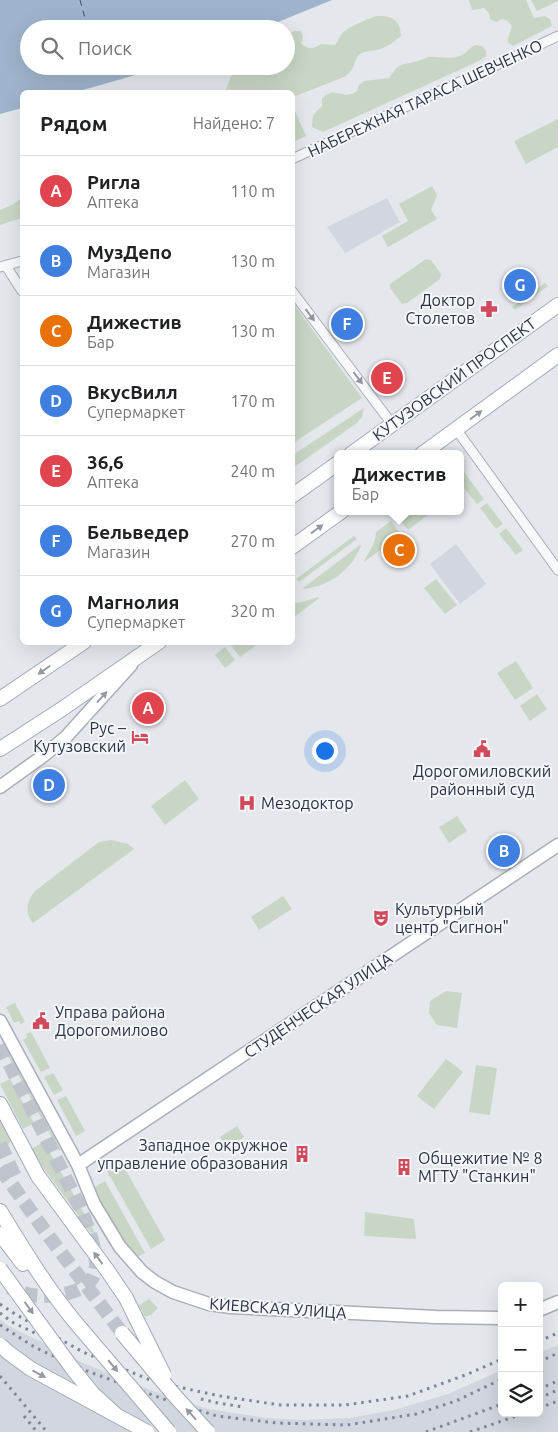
<!DOCTYPE html>
<html lang="ru">
<meta charset="utf-8">
<style>
:root{--surface:#fff;--page:#f2f2f2;--text:#202124;--muted:#757577;--line:#e0e0e0;--accent:#7c3aed}
body{margin:0;font-family:Ubuntu,sans-serif;background:var(--page);color:var(--text)}
.controls{position:absolute;right:15px;bottom:15px;display:grid;overflow:hidden;border-radius:8px;box-shadow:0 5px 20px #0002}
.controls button{width:45px;height:45px;display:grid;place-items:center;padding:0;border:0;border-bottom:1px solid var(--line);background:var(--surface);color:var(--text);font:25px sans-serif}
.you{position:absolute;left:324px;top:750px;width:18px;height:18px;margin:-12px;border:4px solid #fff;border-radius:50%;background:#1a73e8;box-shadow:0 0 0 8px #1a73e833}
.badge{display:grid;place-items:center;width:32px;height:32px;border-radius:50%;background:var(--accent);color:#fff;font-size:16px;font-weight:700}
.pin{position:absolute;translate:-50% -50%;border:2px solid #fff;box-shadow:0 1px 5px #0006}
.popup{position:absolute;left:334px;top:450px;width:130px;height:65px;box-sizing:border-box;display:grid;place-content:center;border-radius:8px;background:var(--surface);filter:drop-shadow(0 1px 4px #0005);font-size:16px;white-space:nowrap;color:var(--muted)}
.popup b{font-size:19px;color:var(--text)}
.popup::after{content:'';position:absolute;left:50%;top:100%;margin-left:-10px;border:10px solid transparent;border-top-color:var(--surface)}
.list{margin:0;padding:0;list-style:none}
h2{display:flex;justify-content:space-between;align-items:center;height:65px;margin:0;padding:0 20px;font-size:21px}
h2 small{font-size:16px;font-weight:400;color:var(--muted)}
.list li{display:grid;grid-template-columns:32px 1fr auto;gap:15px;align-items:center;box-sizing:border-box;height:70px;padding:0 20px;border-top:1px solid var(--line)}
.list b{display:block;font-size:19px;white-space:nowrap}
.list p{margin:0;font-size:16px;white-space:nowrap;color:var(--muted)}
.list em{font-size:16px;font-style:normal;color:var(--muted)}
.icon{flex:none;width:28px;height:28px;fill:none;stroke:currentColor;stroke-width:2;stroke-linecap:round;stroke-linejoin:round}
.map{position:relative;flex:none;width:558px;height:1432px;overflow:hidden}
.search{position:absolute;background:var(--surface);box-shadow:0 5px 20px #0002;left:20px;top:20px;width:275px;height:55px;display:flex;align-items:center;gap:12px;box-sizing:border-box;padding:0 18px;border-radius:28px;color:var(--muted);font-size:19px}
.panel{position:absolute;background:var(--surface);box-shadow:0 5px 20px #0002;left:20px;top:90px;width:275px;height:555px;border-radius:8px}
.map>svg:first-child{display:block}
.built{fill:#d2d6de}
.green{fill:#c9d6c5}
.water{fill:#9fb4cc}
.lines{fill:none;stroke-linecap:round;stroke-linejoin:round}
.ferry{stroke:#34527a;stroke-width:1;stroke-dasharray:6 5;stroke-linecap:butt}
.primary-tunnel{stroke:#bfc3cb;stroke-width:14;stroke-dasharray:14 7;stroke-linecap:butt}
.street-casing{stroke:#a9aeb7;stroke-width:11}
.secondary-casing{stroke:#a9aeb7;stroke-width:15}
.primary-casing{stroke:#a3abb8;stroke-width:16}
.street{stroke:#f7f8fa;stroke-width:9}
.secondary{stroke:#fff;stroke-width:12}
.primary{stroke:#fff;stroke-width:14}
.rail{stroke:#7d8696;stroke-width:3;stroke-dasharray:2.5 5;stroke-linecap:butt}
.primary-bridge-casing{stroke:#a3abb8;stroke-width:16;stroke-linecap:butt}
.primary-bridge{stroke:#fff;stroke-width:14}
.oneway{fill:#9196a0}
.oneway2{fill:#959aa2}
.labels{text-anchor:middle;stroke-width:4;stroke-linejoin:round;paint-order:stroke}
.street-label{font-size:16px;fill:#2b3445;stroke:#f4f6f9}
.poi-label{font-size:16px;fill:#2b3445;stroke:#f4f6f9;text-anchor:start}
</style>
<div class="map">
<svg width="558" height="1432" viewBox="0 0 558 1432">
<rect width="100%" height="100%" fill="#e4e7ec"/>
<!-- built -->
<path class="built" d="M387 198 400 222 345 253 327 227Z
M456 544 486 584 460 604 430 564Z
M0 1319 9 1326 83 1363 153 1391 208 1409 267 1418 302 1420 350 1418 394 1410 448 1394 502 1370V1413H539V1353L558 1345V1432H0Z"/>
<!-- green -->
<path class="green" d="M469 0H526L534 18 545 16 550 19 552 26 513 46 508 43C507 36 511 32 512 26L508 21 502 19 496 22 490 19 489 13 484 8 472 10Z
M531 0H558V1L537 11Z
M376 16C391 16 400 18 401 36 393 42 387 48 377 50 373 51 366 51 362 53 353 56 357 70 344 77L293 97 292 92H224C229 87 228 81 232 75L246 71 248 66H286V34L295 31H301L303 37 301 43C307 50 314 49 321 44L335 45C338 42 338 39 341 35 345 28 368 19 376 16Z
M475 45 482 46 486 51V57L481 60 323 132 312 127 313 115 322 106V99L326 95 332 92 346 95 352 94 357 91 359 85 364 81 389 78C400 62 400 66 418 61 422 60 425 58 428 57 439 56 449 60 460 56 466 54 469 48 475 45Z
M293 107 306 136 293 142 292 108Z
M558 119V147L526 164 514 141Z
M432 186 437 195 431 210 437 219 388 247 382 236 408 221 399 204Z
M22 198V218L0 225V210L12 205Z
M426 259 431 260 441 274 440 279 407 303 402 304 390 288V284Z
M545 283 548 286 515 310 512 307Z
M293 303 362 398 293 443H292Z
M364 408 362 417 357 423 293 468V455Z
M461 468 484 499 477 504 464 488 460 491Z
M487 503 503 524 496 529 480 508Z
M404 511H433L408 530 397 516Z
M391 521 401 535 364 562C368 552 376 544 376 532Z
M506 528 523 550 516 555 499 534Z
M354 536 357 539 299 582 296 579Z
M360 545 361 546C351 570 330 586 304 589L303 588Z
M436 579 457 605 445 614 424 588Z
M318 597 319 598 293 618V603L302 602Z
M231 642H259V643L240 657 230 644Z
M225 647 235 660 225 668 215 655Z
M516 661 533 688 515 700 497 673Z
M537 694 547 709 530 721 520 706Z
M185 780 199 799 165 825 151 806Z
M457 816 467 831 449 843 439 827Z
M111 840 128 844 134 849 33 923C24 912 27 901 35 891L99 842Z
M283 896 292 909 259 930 251 917Z
M446 991 462 993 457 1028 437 1025 429 1013 430 1001Z
M15 1003 25 1022 21 1024 19 1021 14 1023 6 1007Z
M31 1032 50 1068 41 1072 23 1040 27 1037 26 1034Z
M4 1044 61 1150 59 1151 2 1045Z
M446 1059 463 1072 434 1109 417 1096Z
M476 1065 497 1068 490 1115 469 1112Z
M53 1073 63 1090 54 1095 44 1077Z
M10 1079 34 1123 23 1129 0 1084Z
M66 1096 85 1131 76 1136 57 1100Z
M0 1119 11 1142 7 1145H0Z
M237 1126 244 1137 227 1148 220 1137Z
M44 1142 99 1240 98 1242 39 1162 32 1148Z
M112 1159 124 1167 165 1240 151 1249 103 1164Z
M105 1181 145 1253 139 1256 134 1257C118 1236 104 1212 93 1188Z
M365 1212 414 1219 416 1239 364 1236Z
M149 1299 158 1308 151 1315 145 1317 139 1305Z"/>
<!-- water -->
<path class="water" d="M0 0H332L261 29H29V66H167L76 92H22V108L0 114Z"/>
<g class="lines">
<!-- ferry -->
<path class="ferry" d="M80 0 88 29"/>
<!-- primary-tunnel -->
<path class="primary-tunnel" d="M0 1045 79 1205C85 1220 100 1255 95 1272 89 1295 50 1298 31 1295 23 1293 16 1290 9 1287
M0 1144 15 1177
M0 1168 50 1238 122 1333"/>
<!-- street casing -->
<g class="street-casing">
<path id="street" d="M292 159 501 63 558 36
M6 266 22 291
M0 267 22 261
M292 291 392 424
M456 429 558 570"/>
</g>
<!-- secondary casing -->
<g class="secondary-casing">
<path id="secondary" d="M0 787 43 756 65 738 131 665
M0 1021 78 1165 94 1204 120 1247 142 1272 155 1282 173 1292 209 1304 231 1307 436 1317 502 1318
M78 1165 558 845
M539 1310 558 1302"/>
</g>
<!-- primary casing -->
<g class="primary-casing">
<path id="primary" d="M351 454 558 305
M422 454 558 355
M292 496 338 463
M292 547 342 511
M0 699 84 642
M0 749 62 709 159 642
M0 1104 38 1176 107 1270 126 1298
M0 1211C25 1252 50 1293 81 1329
M0 1234 23 1264"/>
</g>
<!-- street -->
<use href="#street" class="street"/>
<!-- secondary -->
<use href="#secondary" class="secondary"/>
<!-- primary -->
<use href="#primary" class="primary"/>
<!-- rail -->
<path class="rail" d="M0 1304 15 1314 83 1352 155 1382 220 1396 280 1405H345L408 1396 468 1374 502 1359
M0 1313 12 1322 37 1334
M0 1325 36 1348 87 1371 169 1401 217 1416 277 1423 347 1425 416 1414 456 1401 502 1379
M539 1341 558 1333
M539 1362 558 1353
M0 1376 47 1432
M539 1389 558 1381
M539 1398 558 1390
M201 1399 218 1403 243 1407
M539 1408 558 1401
M24 1416 37 1432
M426 1432 502 1404
M470 1432 525 1413"/>
<!-- primary-bridge casing -->
<g class="primary-bridge-casing">
<path id="primary-bridge" d="M0 1269 72 1368 93 1394 116 1415
M126 1298 164 1375
M81 1329 169 1432
M122 1333 175 1396 208 1432
M0 1345 9 1353 31 1369 147 1432"/>
</g>
<!-- primary-bridge -->
<use href="#primary-bridge" class="primary-bridge"/>
</g>
<!-- one-way arrows -->
<defs><path id="oneway-solid" d="M-6-.8H1V-3.2L6.5 0L1 3.2V.8H-6Z" transform="scale(1.25)"/></defs>
<g class="oneway">
<use href="#oneway-solid" transform="translate(310 315) rotate(53)"/>
<use href="#oneway-solid" transform="translate(358 378) rotate(53)"/>
</g>
<g class="oneway2">
<use href="#oneway-solid" transform="translate(476 415) rotate(-36)"/>
<use href="#oneway-solid" transform="translate(317 529) rotate(-36)"/>
<use href="#oneway-solid" transform="translate(44 670) rotate(145)"/>
<use href="#oneway-solid" transform="translate(102 697) rotate(-48)"/>
<use href="#oneway-solid" transform="translate(98 1258) rotate(-126)"/>
<use href="#oneway-solid" transform="translate(29 1308) rotate(54)"/>
<use href="#oneway-solid" transform="translate(113 1366) rotate(50)"/>
<use href="#oneway-solid" transform="translate(39 1374) rotate(28)"/>
<use href="#oneway-solid" transform="translate(191 1414) rotate(-132)"/>
</g>
<!-- icons -->
<defs>
<g id="pharmacy-bare" transform="scale(1.35)"><path d="M-2-6h4v4h4v4h-4v4h-4v-4h-4v-4h4Z" fill="#d1495b" stroke="#f4f6f9" stroke-width="2.5" paint-order="stroke"/></g>
<g id="hotel-bare" transform="scale(1.35)"><path d="M-6-4.5h1.5V1H6V5H4.5V3h-9V5H-6ZM-4 0a1.8 1.8 0 1 1 3.6 0ZM.5 0V-2.5h3Q6-2.5 6 0Z" fill="#d1495b" stroke="#f4f6f9" stroke-width="2.5" paint-order="stroke"/></g>
<g id="civic-bare" transform="scale(1.35)"><path d="M-.6-6.5H3V-4.5H.6V-3L4-1V1h2V6H-6V1h2V-1L-.6-3ZM-1.2 2.5V6h2.4V2.5Z" fill="#d1495b" stroke="#f4f6f9" stroke-width="2.5" paint-order="stroke"/></g>
<g id="hospital-bare" transform="scale(1.35)"><path d="M-5-5h3v3.5h4V-5h3V5h-3V1.5h-4V5h-3Z" fill="#d1495b" stroke="#f4f6f9" stroke-width="2.5" paint-order="stroke"/></g>
<g id="theatre-bare" transform="scale(1.35)"><path d="M-5-5.5Q0-4 5-5.5V0Q5 5 0 6Q-5 5-5 0ZM-3.3-2.5H-1v1.5H-3.3ZM1-2.5H3.3v1.5H1ZM-2.8 1Q0 5.5 2.8 1Z" fill="#d1495b" stroke="#f4f6f9" stroke-width="2.5" paint-order="stroke"/></g>
<g id="building-bare" transform="scale(1.35)"><path d="M-4-6H4V6H1V3H-1V6H-4ZM-2.5-4.3h1.7v1.8h-1.7ZM.8-4.3h1.7v1.8H.8ZM-2.5-1h1.7V.8h-1.7ZM.8-1h1.7V.8H.8Z" fill="#d1495b" stroke="#f4f6f9" stroke-width="2.5" paint-order="stroke"/></g>
</defs>
<g fill-rule="evenodd">
<use href="#pharmacy-bare" x="489" y="309"/>
<use href="#hotel-bare" x="140" y="737"/>
<use href="#civic-bare" x="482" y="749"/>
<use href="#hospital-bare" x="247" y="803"/>
<use href="#theatre-bare" x="381" y="918"/>
<use href="#civic-bare" x="41" y="1021"/>
<use href="#building-bare" x="302" y="1154"/>
<use href="#building-bare" x="404" y="1167"/>
</g>
<g class="labels">
<!-- street labels -->
<g class="street-label">
<text transform="translate(425 98) rotate(-25)" y="6">НАБЕРЕЖНАЯ ТАРАСА ШЕВЧЕНКО</text>
<text transform="translate(454 379) rotate(-36)" y="6">КУТУЗОВСКИЙ ПРОСПЕКТ</text>
<text transform="translate(318 1005) rotate(-34)" y="6">СТУДЕНЧЕСКАЯ УЛИЦА</text>
<text transform="translate(278 1308) rotate(4)" y="6">КИЕВСКАЯ УЛИЦА</text>
</g>
<!-- poi labels -->
<g class="poi-label">
<text x="475" y="306" text-anchor="end">Доктор<tspan x="475" dy="18">Столетов</tspan></text>
<text x="126" y="734" text-anchor="end">Рус –<tspan x="126" dy="18">Кутузовский</tspan></text>
<text x="482" y="777" text-anchor="middle">Дорогомиловский<tspan x="482" dy="18">районный суд</tspan></text>
<text x="261" y="809">Мезодоктор</text>
<text x="395" y="915">Культурный<tspan x="395" dy="18">центр "Сигнон"</tspan></text>
<text x="55" y="1018">Управа района<tspan x="55" dy="18">Дорогомилово</tspan></text>
<text x="288" y="1151" text-anchor="end">Западное окружное<tspan x="288" dy="18">управление образования</tspan></text>
<text x="418" y="1164">Общежитие № 8<tspan x="418" dy="18">МГТУ "Станкин"</tspan></text>
</g>
</g>
</svg>
<div class="controls">
<button>+</button>
<button>−</button>
<button><svg class="icon" aria-label="layers" viewBox="0 0 24 24"><path d="M12 4l9 5-9 5-9-5zM3 14l9 5 9-5"/></svg></button>
</div>
<div class="you"></div>
<div class="pin badge" style="left:148px;top:708px;background:#e0444e">A</div>
<div class="pin badge" style="left:504px;top:851px;background:#3f7fe0">B</div>
<div class="pin badge" style="left:399px;top:550px;background:#e8710a">C</div>
<div class="popup"><b>Дижестив</b>Бар</div>
<div class="pin badge" style="left:49px;top:785px;background:#3f7fe0">D</div>
<div class="pin badge" style="left:387px;top:378px;background:#e0444e">E</div>
<div class="pin badge" style="left:347px;top:324px;background:#3f7fe0">F</div>
<div class="pin badge" style="left:520px;top:285px;background:#3f7fe0">G</div>
<div class="search"><svg class="icon" aria-label="search" viewBox="0 0 24 24"><circle cx="10" cy="10" r="6"/><path d="M15 15l6 6"/></svg>Поиск</div>
<section class="panel">
<h2>Рядом<small>Найдено: 7</small></h2>
<ul class="list">
<li><span class="badge" style="background:#e0444e">A</span><div><b>Ригла</b><p>Аптека</p></div><em>110 m</em></li>
<li><span class="badge" style="background:#3f7fe0">B</span><div><b>МузДепо</b><p>Магазин</p></div><em>130 m</em></li>
<li><span class="badge" style="background:#e8710a">C</span><div><b>Дижестив</b><p>Бар</p></div><em>130 m</em></li>
<li><span class="badge" style="background:#3f7fe0">D</span><div><b>ВкусВилл</b><p>Супермаркет</p></div><em>170 m</em></li>
<li><span class="badge" style="background:#e0444e">E</span><div><b>36,6</b><p>Аптека</p></div><em>240 m</em></li>
<li><span class="badge" style="background:#3f7fe0">F</span><div><b>Бельведер</b><p>Магазин</p></div><em>270 m</em></li>
<li><span class="badge" style="background:#3f7fe0">G</span><div><b>Магнолия</b><p>Супермаркет</p></div><em>320 m</em></li>
</ul>
</section>
</div>
